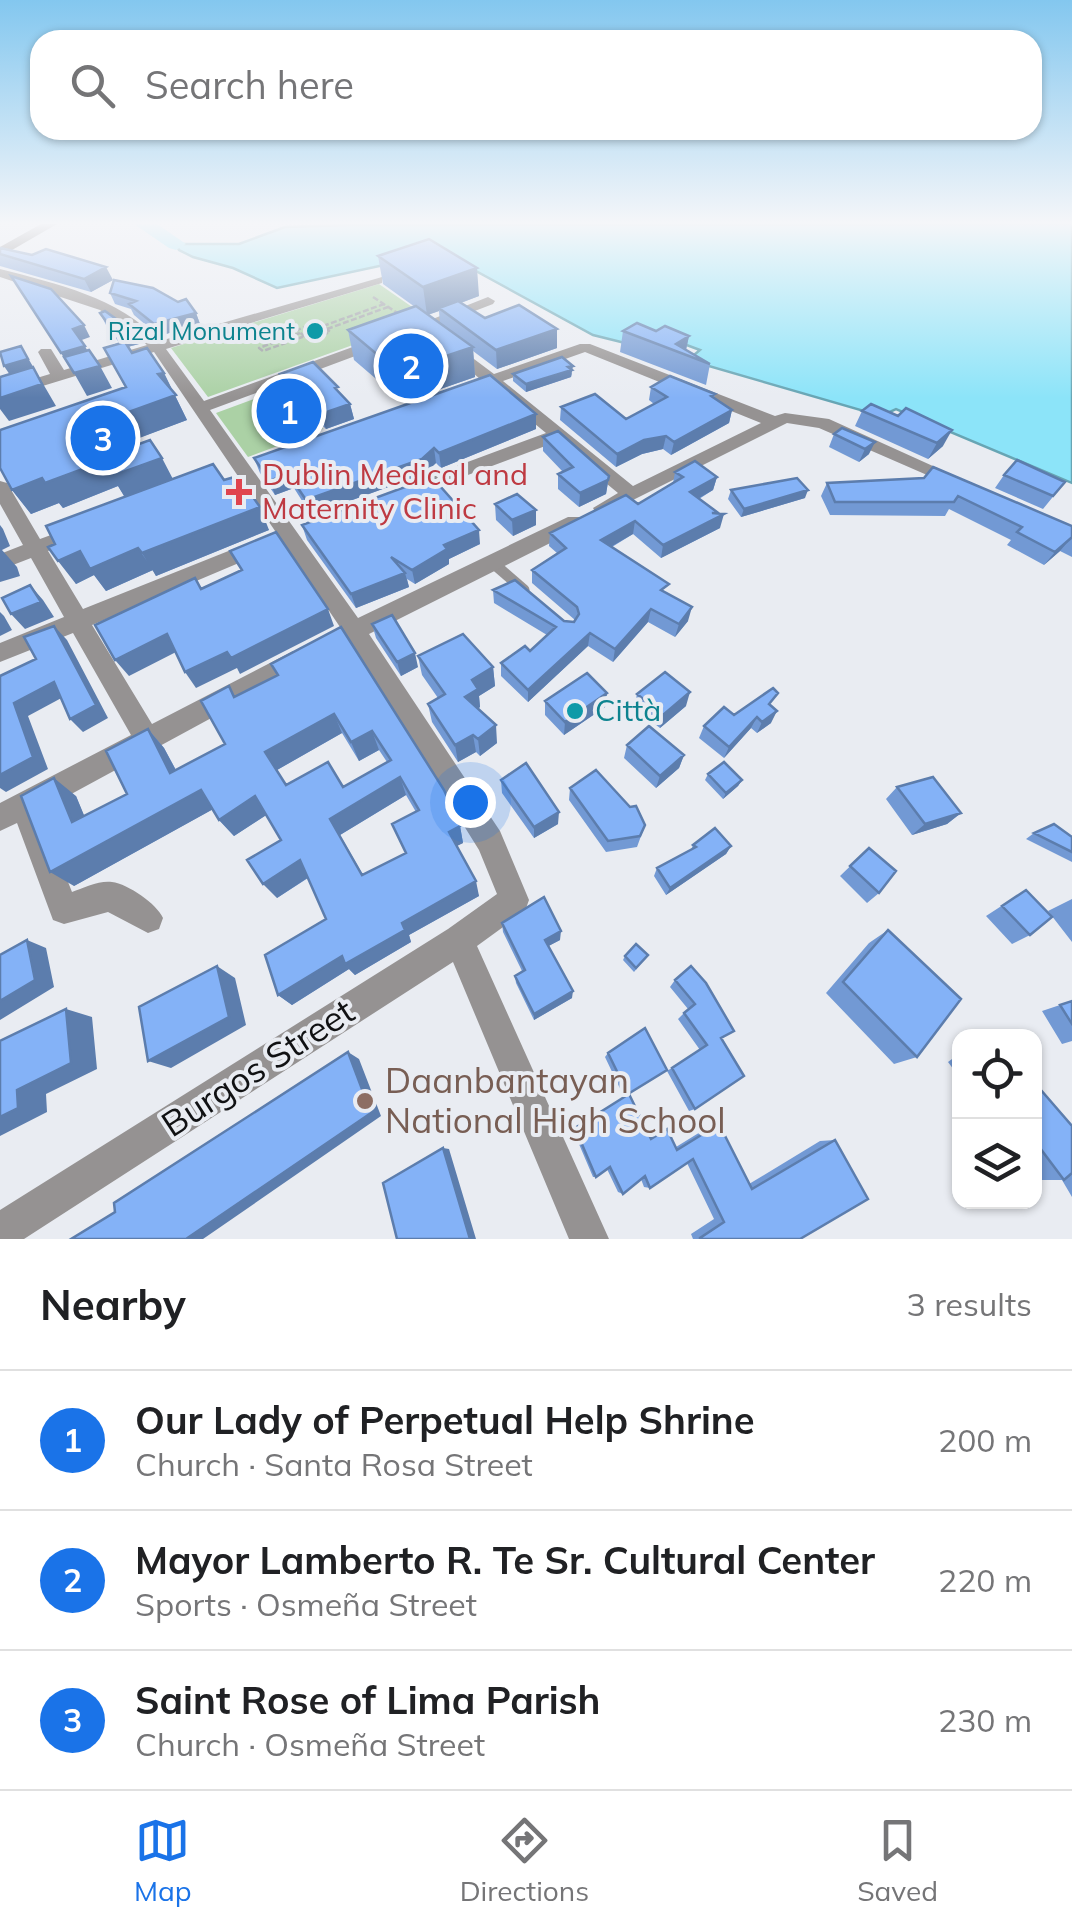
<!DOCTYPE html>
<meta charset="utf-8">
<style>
:root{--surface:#fff;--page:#f2f2f2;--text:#202124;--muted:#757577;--line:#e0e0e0;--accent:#1a73e8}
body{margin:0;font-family:Mulish,sans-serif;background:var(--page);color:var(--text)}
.controls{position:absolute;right:30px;bottom:30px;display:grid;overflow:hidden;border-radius:20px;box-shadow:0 2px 8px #0004}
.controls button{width:90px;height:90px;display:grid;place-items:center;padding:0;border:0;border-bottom:2px solid var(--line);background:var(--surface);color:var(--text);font:50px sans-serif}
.you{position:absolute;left:470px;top:802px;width:35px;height:35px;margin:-25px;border:8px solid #fff;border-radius:50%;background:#1a73e8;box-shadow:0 0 0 15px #1a73e833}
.badge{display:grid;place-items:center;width:65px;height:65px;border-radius:50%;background:var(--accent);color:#fff;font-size:32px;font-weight:700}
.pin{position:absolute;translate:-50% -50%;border:5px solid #fff;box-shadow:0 2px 10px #0006}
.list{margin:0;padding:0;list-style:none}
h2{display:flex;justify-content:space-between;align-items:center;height:130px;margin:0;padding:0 40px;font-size:42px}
h2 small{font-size:32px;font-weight:400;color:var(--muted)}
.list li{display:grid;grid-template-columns:65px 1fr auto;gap:30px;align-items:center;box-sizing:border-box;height:140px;padding:0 40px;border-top:2px solid var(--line)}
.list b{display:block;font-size:38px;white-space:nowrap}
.list p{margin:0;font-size:32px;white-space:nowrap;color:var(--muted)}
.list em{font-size:32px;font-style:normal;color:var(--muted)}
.icon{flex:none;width:55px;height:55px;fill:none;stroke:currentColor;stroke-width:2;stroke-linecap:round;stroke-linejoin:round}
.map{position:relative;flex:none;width:1072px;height:1239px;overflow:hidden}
.search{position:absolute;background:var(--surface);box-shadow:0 2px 8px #0004;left:30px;right:30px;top:30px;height:110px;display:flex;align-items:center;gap:25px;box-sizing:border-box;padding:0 35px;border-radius:30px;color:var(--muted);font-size:38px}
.sheet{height:550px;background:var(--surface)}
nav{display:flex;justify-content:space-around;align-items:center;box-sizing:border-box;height:140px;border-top:2px solid var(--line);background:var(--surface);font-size:28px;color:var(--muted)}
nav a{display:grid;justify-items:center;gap:5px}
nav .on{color:var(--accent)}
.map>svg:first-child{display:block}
.green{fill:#abd1a5}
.water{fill:#8ce4f9;stroke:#67a5b4;stroke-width:2.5}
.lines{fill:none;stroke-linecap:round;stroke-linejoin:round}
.river{fill:#8ce4f9;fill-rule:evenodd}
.path{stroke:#9a9ca1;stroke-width:2.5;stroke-dasharray:6 2.5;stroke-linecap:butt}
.lane{stroke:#959292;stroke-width:11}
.street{fill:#959292;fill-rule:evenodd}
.secondary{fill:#6c6767;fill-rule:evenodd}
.wall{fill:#7299d4;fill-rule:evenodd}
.shaded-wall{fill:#5c7dad}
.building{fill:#84b2f7;stroke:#5c7dad;stroke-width:2.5;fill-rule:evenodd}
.culture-dot{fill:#0f9aa8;stroke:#e9ecf2;stroke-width:4}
.health-dot{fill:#e0444e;stroke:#e9ecf2;stroke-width:4}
.education-dot{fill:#8d6e63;stroke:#e9ecf2;stroke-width:4}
.labels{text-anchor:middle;stroke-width:8;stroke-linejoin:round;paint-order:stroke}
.far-culture-label{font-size:25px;fill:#0d838f;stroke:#e9ecf2;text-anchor:end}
.health-label{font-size:30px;fill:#be3a42;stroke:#e9ecf2;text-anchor:start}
.culture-label{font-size:30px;fill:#0d838f;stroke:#e9ecf2;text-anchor:start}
.near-street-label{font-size:35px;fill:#101113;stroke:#e9ecf2}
.near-education-label{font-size:35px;fill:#785e54;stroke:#e9ecf2;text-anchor:start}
</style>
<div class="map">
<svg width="1072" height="1239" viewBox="0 0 1072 1239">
<rect width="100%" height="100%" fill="#e9ecf2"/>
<!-- green -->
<path class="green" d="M379 284 428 318 208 397 171 348Z
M284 388 323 429 248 457 216 413Z"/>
<!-- water -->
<path class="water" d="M1072 224V483L896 409 881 416 688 360 700 350 668 338 633 345 593 335 463 264 412 259 277 288 233 268 193 257 179 250 176 244H239L285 227 349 225Z"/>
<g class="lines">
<!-- river -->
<path class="river" d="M134 224H157L186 244 176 250 169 248Z"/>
<!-- path -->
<path class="path" d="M373 297 399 314
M319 322 330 332 309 340 297 330Z
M323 326 384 304
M327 329 388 307
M300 333 259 348 263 351 305 336"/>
<!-- lane -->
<path class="lane" d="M493 563 524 590"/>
<!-- street -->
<path class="street" d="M0 269C58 284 117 297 160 341L382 277V283L166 349 204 401 372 340H382V346L210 410 358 618 568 517H582L585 522 582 527 369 634 500 831 529 900 525 911 477 946 609 1239H569L453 962 24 1239H0V1210L448 929 497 894 479 850 350 643 335 642 332 636 340 627 154 352 0 399V389L50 374 38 352 41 349H51L64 370 147 345 100 310 0 277Z
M488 297 495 301 493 304 412 335 400 332Z
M450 341 494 374 580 344H590L775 416 785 413 829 419 966 481 964 485H950L819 428 787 423 603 515 596 513 593 508 618 493 556 442 417 494H403V486L546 433 489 386 461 392V386L480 379 445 349V343ZM585 352 761 423 633 486 503 381Z
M0 481 7 483 40 539 81 524 88 526 91 531 88 536 48 551 83 609 251 542H265L268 547 265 552 92 625 152 724 293 651H309L313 658 309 665 40 811 72 892C83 888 100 880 112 882 128 884 157 904 163 918L159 929 148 933 108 912 64 924 53 920 17 823 0 831V803L131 735 73 633 0 662V643L64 617 31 558 0 570V554L23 545 0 504Z"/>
<!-- secondary -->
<path class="secondary" d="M41 224H57L0 257V247Z"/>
</g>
<!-- wall -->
<path class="wall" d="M0 248 113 280 91 292 0 266Z
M378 256 479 296 461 303 485 318 557 329V348L497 369 473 351 475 377 403 402 354 360 348 330 415 307 383 284ZM439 311 440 324 428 315Z
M110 293 196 313 200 324 159 336 134 315 131 309 115 304Z
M100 313 139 344 128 347 132 353 164 373 187 420 106 450 109 455 172 479 224 480 269 530 156 576 153 570 106 591 94 575 76 584 55 544 125 497 118 486 63 508 59 503 31 514 12 490 125 387 104 348 120 344 106 325Z
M623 331H656L689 336 686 350 710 364 706 385 620 352Z
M572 373 571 377 526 392 513 381V374L573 373Z
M280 374 340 393 350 404 354 419 326 429 285 389Z
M651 387 715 394 714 398 732 410 729 423 671 455 663 449 642 454 616 467 560 420 561 407 626 419 654 404 649 400Z
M862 411 943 446 928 459 855 426Z
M842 428 869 454 859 462 829 447 834 434Z
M536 429 441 468 436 463 424 474 311 515 294 488 275 495 260 473 254 458Z
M543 437 609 476 606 494 579 507 558 489V474L563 472 543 451Z
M675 472 717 477 713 490 699 499 717 512 720 528 661 558 633 534 612 547 667 594 688 621 675 637 648 622 613 662 588 646 528 702 501 676V663L530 651 547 635 494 603 493 590 564 621 574 622 575 620 532 583V570L557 553 549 546 550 533 638 504 673 483Z
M1004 475 1065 482 1043 509 995 488Z
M924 478 1072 526V557L1060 551 1044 565 1007 545 1011 540 949 509 945 516 830 515 821 496 827 483Z
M731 490 805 498 741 517 728 499Z
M495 504 536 525 513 536 496 520Z
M302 525 480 544 449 559V564L415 584 407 579 409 587 356 608 307 540Z
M372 624 418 667 401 676 376 638Z
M341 627 460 826 463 843 456 846 479 896 409 935 411 942 355 975 349 969 292 1005 278 995 326 919 308 878 277 898 281 840 266 815 234 836 219 820 213 809 74 886 76 796 84 816 127 794 148 729 164 748 176 770 225 744 229 686 235 696 277 675 271 664ZM342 733 359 761 379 750 387 762 343 787 286 785 277 770ZM406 795 416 812 405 853 363 875 340 835Z
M418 656 493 667 495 686 479 696 480 707 478 709 497 743 480 756 476 752 458 762 432 722 428 704 438 698 422 675Z
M607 693 605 707 564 735 545 715V701Z
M637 694 686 706 660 728 634 708Z
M771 706V723L757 733 751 728 724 758 699 738 704 726 734 715Z
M627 745 684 755 679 768 656 788 624 758Z
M708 774 742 780 738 786 723 799 705 780Z
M501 780 558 824 534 838 502 793Z
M897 787 961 813 947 824 912 835 886 799Z
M570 788 645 825 637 847 606 852 569 800Z
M1034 833 1072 837V862L1026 839Z
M693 845 731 846 726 854 666 895 654 876 657 868 691 850Z
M869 848 879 893 867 903 840 876Z
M1026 890 1030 935 1012 944 986 916Z
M1072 899V942L1048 911Z
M502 923 560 940 548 946 572 998 534 1020 516 983 515 976 522 971 503 932Z
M888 930 917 1057 894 1064 826 993 869 943Z
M648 955 634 972 623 960 625 956Z
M675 980 722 1039 695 1109 689 1111 667 1071 700 1050 678 1019 688 1009 670 987Z
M1072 1001V1041L1062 1044 1042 1011Z
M608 1053 651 1137 667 1129 676 1147 710 1126 719 1124 749 1184 820 1141 835 1140 800 1239H693L691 1234 714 1219 687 1163 650 1188 644 1187 641 1179 623 1194 618 1192 607 1169 596 1177H593L573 1130 624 1097 605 1057Z
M960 1053V1078L948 1062Z
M1034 1082 1072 1126V1197L1062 1180H1041L1034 1171Z"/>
<!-- shaded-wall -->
<path class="shaded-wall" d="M106 267 113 280 91 292 84 279Z
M477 268 479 296 441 310 439 308V311L427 315 423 287Z
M196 313 200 324 159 336 154 324Z
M84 325 90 337 79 341 73 329Z
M557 329V348L497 369 496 350Z
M133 331 139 344 123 348 117 336Z
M689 336 685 354 676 344Z
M21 346 56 406 9 421 0 409V398L14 381 4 366Z
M85 346 91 358 68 365 61 353Z
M473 347 475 377 403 402 398 372Z
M100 366 112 388 87 396 74 373Z
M573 366 571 377 526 392V384Z
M164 373 187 420 105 451 90 426 158 374Z
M350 404 354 419 326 429 321 414Z
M732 410 729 423 671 455 674 442Z
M536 414V429L441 468 439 453Z
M952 430 943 446 928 459 937 443Z
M666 436 663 449 642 454 616 467 617 454 644 440Z
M875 442 869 454 859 462 865 449Z
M434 448 436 463 424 474 311 515 306 500Z
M162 458 175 483 127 501 118 486 63 508 59 503 31 514 12 490 42 478 104 461Z
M288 473 294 488 275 495 270 481Z
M609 476 606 494 579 507 580 493Z
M717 477 713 490 687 505 690 492Z
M808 490 805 498 741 517 744 509Z
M260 507 269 530 156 576 142 553Z
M536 510V525L513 536 512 520Z
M717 512 715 519 724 514 720 528 661 558 663 545 712 513Z
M635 521 633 534 600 553 601 540Z
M0 525 3 529 10 546 2 550 17 567 20 576 0 582Z
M479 530 480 544 449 559V564L415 584 412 570 444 545Z
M1071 538 1060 551 1044 565 1055 552Z
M138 548 153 570 106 591 94 575 76 584 58 561 80 551Z
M405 573 409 587 356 608 351 594Z
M30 585 43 600 54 617 25 629 11 614Z
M692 607 688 621 675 637 679 624Z
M328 609 334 626 240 674 237 668 196 688 185 672 227 652Z
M651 609 648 622 613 662 615 649Z
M0 612 4 616 12 630 0 636Z
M54 626 67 640 108 718 83 732 70 719Z
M590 633 588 646 528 702V690Z
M167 634 178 651 129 676 115 660Z
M415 653 418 667 401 676 397 662Z
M493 667 495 686 479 696 480 707 468 715 465 697 472 680Z
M54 682 67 695 28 716 48 769 6 792 0 788V775L14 703Z
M690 692 686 706 660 728 663 715Z
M607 693 605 707 564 735 565 722Z
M777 711 771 723 757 733 762 722Z
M334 714 342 733 277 770 265 752Z
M757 717 751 728 724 758 729 747Z
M496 725 497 743 480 756 478 739Z
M148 729 164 748 187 791 170 773Z
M372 731 379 750 359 761 351 742Z
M473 735 476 752 458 762 455 745Z
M684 755 679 768 656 788 660 776Z
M400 777 406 795 340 835 330 819Z
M54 778 76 796 94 839 72 822Z
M742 780 738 786 723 799 726 793Z
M201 790 217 807 74 886 50 872Z
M255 796 268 814 234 836 219 820Z
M559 812 558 824 534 838V827Z
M961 813 947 824 912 835 925 824Z
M460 826 463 843 453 848 449 832Z
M731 846 726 854 666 895 670 888Z
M300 860 312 875 277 898 263 884Z
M476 881 479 896 409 935 411 942 355 975 349 969 292 1005 278 995 342 956Z
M561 931 560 940 545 948V940Z
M27 940 46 948 54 987 0 1020V1001Z
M217 966 235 978 246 1025 171 1068 148 1061Z
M573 991 572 998 534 1020V1014Z
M66 1009 92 1017 97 1069 46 1094 47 1112 0 1136V1117Z
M348 1052 359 1059 381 1116 203 1239H186Z
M443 1148 449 1149 476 1239H470Z"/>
<!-- building -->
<path class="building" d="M429 239 477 268 423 287 378 256Z
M0 248 32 255 46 249 106 267 84 279 0 254Z
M11 276 51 289 84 325 73 329 85 346 61 353Z
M114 280 153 288 178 302 186 299 196 313 154 324 129 304 136 301 110 293Z
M458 301 485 318 519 305 557 329 496 350 439 308Z
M416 306 473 347 398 372 348 330Z
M105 311 133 331 117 336 100 313Z
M637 323 656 331 665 326 689 336 676 344 710 364 623 331Z
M125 342 132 353 147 348 164 373 158 374 176 395 90 426 109 455 150 440 162 458 112 476 104 461 45 483 42 478 12 490 0 468V430L126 387 104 348Z
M21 346 28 359 4 366 0 352Z
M89 350 100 366 74 373 64 357Z
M562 357 573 366 568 367 572 370 526 384 513 374Z
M313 362 338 387 335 388 350 404 321 414 280 374Z
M33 367 42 384 0 398V377Z
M490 375 536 414 439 453 434 448 422 459 306 500 288 473 270 481 254 458Z
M670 376 715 394 711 396 732 410 674 442 666 436 644 440 617 454 561 407 595 394 626 419 667 397 651 387Z
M871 404 898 416 906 408 952 430 937 443 862 411Z
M842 428 875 442 865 449 834 434Z
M558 431 609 476 608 480 580 493 558 474 573 467 543 437Z
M1017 460 1065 482 1053 496 1004 475Z
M695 461 717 477 690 492 717 512 712 513 724 514 663 545 635 521 601 540 669 584 661 590 692 607 679 624 651 609 615 649 590 633 528 690 501 663 525 646 530 651 556 627 493 590 515 580 564 621 574 622 579 614 577 607 532 570 566 548 550 533 626 495 638 504 683 477 675 472Z
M213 464 224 480 238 476 260 507 142 553 138 548 90 569 80 551 58 561 48 547 55 544 46 526Z
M933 467 1072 526V538H1071L1055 552 1017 532 1022 527 958 496 954 502H835L827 483 924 478Z
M432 477 479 530 444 545 447 549 412 570 391 557 405 573 351 594 302 525Z
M797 478 808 490 744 509 731 490Z
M517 494 536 510 512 520 495 504Z
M276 532 328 609 231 658 227 652 185 672 167 634 115 660 95 625 195 578 201 589 242 570 230 551Z
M30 585 41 602 11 614 2 598Z
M392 615 415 653 397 662 372 624Z
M54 626 96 705 70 719 54 682 14 703 33 757 0 775V676L36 659 24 637Z
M341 627 444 790 460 826 449 832 476 881 402 923 405 930 345 964 342 956 278 995 265 955 326 919 300 860 263 884 247 860 281 840 255 796 219 820 201 790 50 872 21 796 54 778 72 822 127 794 106 751 148 729 170 773 225 744 201 701 229 686 234 697 278 675 271 664ZM334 714 351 742 372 731 391 760 343 787 328 762 286 785 265 752ZM400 777 419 810 392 824 406 853 362 875 330 819Z
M463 634 493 667 472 680 478 689 465 697 496 725 478 739 473 735 455 745 428 704 445 694 418 656Z
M665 672 690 692 663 715 637 694Z
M587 673 607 693 565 722 545 701Z
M773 688 778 693 769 704 777 711 762 722 757 717 729 747 704 726 724 707 734 715Z
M649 726 684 755 660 776 627 745Z
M724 762 742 780 726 793 708 774Z
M526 763 559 812 534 827 501 780Z
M596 770 630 807 636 806 645 825 640 836 608 841 570 788Z
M933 777 961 813 925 824 897 787Z
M1054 824 1072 837V852L1034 833Z
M715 828 731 846 670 888 657 868 696 847 693 845Z
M869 848 896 871 879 893 850 866Z
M1026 890 1052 917 1030 935 1002 906Z
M544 897 561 931 545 940 573 991 534 1014 515 976 525 970 502 923Z
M888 930 961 999 917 1057 843 982Z
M27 940 35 980 0 1001V955Z
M636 944 648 955 636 968 625 956Z
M217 966 229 1017 148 1061 139 1007Z
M691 966 706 983 734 1031 721 1038 744 1076 695 1109 672 1068 707 1045 684 1013 695 1004 675 980Z
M1072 1001V1024L1060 1005Z
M66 1009 71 1063 17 1090 18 1108 0 1117V1041Z
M645 1028 667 1070 628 1094 608 1053Z
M348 1052 371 1113 186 1239H71L115 1212 114 1203Z
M1034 1082 1072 1126V1173L1064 1180 1034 1140Z
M629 1094 651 1139 667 1129 677 1150 719 1124 752 1189 835 1140 868 1199 800 1239H700V1238L724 1222 693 1159 650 1188 645 1176 623 1194 610 1167 596 1177 575 1128Z
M443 1148 470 1239H397L383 1183Z"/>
<!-- sky -->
<linearGradient id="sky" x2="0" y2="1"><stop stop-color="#83c7ef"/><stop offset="0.56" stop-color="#f5f6f9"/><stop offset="1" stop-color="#f5f6f9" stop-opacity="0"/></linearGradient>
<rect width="1072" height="398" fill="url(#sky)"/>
<!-- markers -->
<g class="culture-dot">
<circle cx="315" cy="331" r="10"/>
<circle cx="575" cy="711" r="10"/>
</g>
<path class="health-dot" d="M234 477h10v10h10v10h-10v10h-10v-10h-10v-10h10z"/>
<circle class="education-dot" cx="365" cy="1101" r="10"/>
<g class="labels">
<!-- far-culture labels -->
<g class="far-culture-label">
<text x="295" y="340">Rizal Monument</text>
</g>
<!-- health labels -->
<g class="health-label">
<text x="262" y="485">Dublin Medical and<tspan x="262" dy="34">Maternity Clinic</tspan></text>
</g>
<!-- culture labels -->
<g class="culture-label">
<text x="595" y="721">Città</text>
</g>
<!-- near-street labels -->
<g class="near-street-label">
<text transform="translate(258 1068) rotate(-33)" y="12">Burgos Street</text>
</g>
<!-- near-education labels -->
<g class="near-education-label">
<text x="385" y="1093">Daanbantayan<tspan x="385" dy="40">National High School</tspan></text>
</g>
</g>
</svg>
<div class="controls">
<button><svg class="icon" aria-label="locate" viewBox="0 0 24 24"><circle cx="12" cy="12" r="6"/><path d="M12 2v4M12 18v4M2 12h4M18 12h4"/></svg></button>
<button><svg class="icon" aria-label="layers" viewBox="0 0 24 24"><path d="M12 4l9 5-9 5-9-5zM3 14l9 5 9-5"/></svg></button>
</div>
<div class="you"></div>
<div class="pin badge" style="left:289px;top:411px">1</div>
<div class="pin badge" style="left:411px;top:366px">2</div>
<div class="pin badge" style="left:103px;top:438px">3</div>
<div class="search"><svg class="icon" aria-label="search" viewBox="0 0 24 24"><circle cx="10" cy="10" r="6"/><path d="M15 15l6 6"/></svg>Search here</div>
</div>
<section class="sheet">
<h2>Nearby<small>3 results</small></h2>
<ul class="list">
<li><span class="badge">1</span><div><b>Our Lady of Perpetual Help Shrine</b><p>Church · Santa Rosa Street</p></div><em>200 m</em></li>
<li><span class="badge">2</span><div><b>Mayor Lamberto R. Te Sr. Cultural Center</b><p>Sports · Osmeña Street</p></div><em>220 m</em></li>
<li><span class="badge">3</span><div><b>Saint Rose of Lima Parish</b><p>Church · Osmeña Street</p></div><em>230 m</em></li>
</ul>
</section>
<nav>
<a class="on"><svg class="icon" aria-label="map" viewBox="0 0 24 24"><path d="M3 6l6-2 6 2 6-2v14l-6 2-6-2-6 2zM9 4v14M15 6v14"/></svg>Map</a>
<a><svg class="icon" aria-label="directions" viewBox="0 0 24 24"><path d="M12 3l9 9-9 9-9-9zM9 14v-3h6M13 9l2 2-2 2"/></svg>Directions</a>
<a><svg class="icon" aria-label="saved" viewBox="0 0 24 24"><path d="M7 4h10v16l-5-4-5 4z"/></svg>Saved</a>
</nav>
